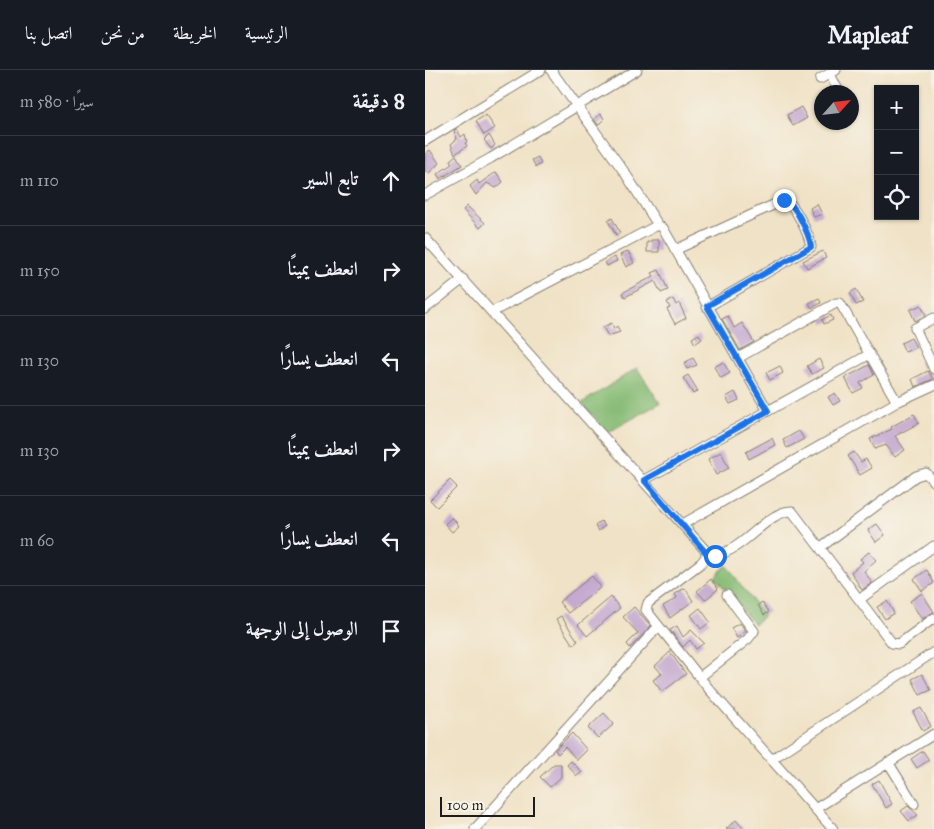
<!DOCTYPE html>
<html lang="ar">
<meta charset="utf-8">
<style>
:root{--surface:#171b24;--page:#242831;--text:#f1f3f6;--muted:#9ea1a6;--line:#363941}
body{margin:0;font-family:"IM FELL Great Primer",Amiri,serif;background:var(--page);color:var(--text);direction:rtl}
.controls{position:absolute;right:15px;top:15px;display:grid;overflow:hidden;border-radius:0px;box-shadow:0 1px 4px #0004}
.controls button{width:45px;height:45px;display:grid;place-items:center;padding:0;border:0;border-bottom:1px solid var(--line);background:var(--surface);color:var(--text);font:25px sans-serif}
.compass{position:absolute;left:389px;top:15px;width:45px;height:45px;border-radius:50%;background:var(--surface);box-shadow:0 1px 4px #0004;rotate:63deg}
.scale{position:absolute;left:15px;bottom:12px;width:95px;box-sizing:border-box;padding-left:5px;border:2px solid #1c1c1c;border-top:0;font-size:14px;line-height:18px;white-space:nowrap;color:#1c1c1c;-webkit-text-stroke:4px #f7f3e8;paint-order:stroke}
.stop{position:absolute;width:15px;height:15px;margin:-11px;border:4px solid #1a73e8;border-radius:50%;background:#fff}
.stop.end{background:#1a73e8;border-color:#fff;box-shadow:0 1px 5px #0008}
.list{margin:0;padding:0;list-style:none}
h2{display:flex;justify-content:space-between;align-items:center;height:65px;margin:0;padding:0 20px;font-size:21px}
h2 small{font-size:16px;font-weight:400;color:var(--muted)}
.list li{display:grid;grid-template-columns:32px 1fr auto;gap:15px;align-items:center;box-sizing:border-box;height:90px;padding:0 20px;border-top:1px solid var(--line)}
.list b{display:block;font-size:19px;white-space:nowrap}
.list em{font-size:16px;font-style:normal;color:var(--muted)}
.icon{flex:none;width:28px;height:28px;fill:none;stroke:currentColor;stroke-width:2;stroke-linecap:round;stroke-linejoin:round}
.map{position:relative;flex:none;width:509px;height:759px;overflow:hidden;direction:ltr}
header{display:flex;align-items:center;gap:30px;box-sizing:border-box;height:70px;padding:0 25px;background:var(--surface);border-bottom:1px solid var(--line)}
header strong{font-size:24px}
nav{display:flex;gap:28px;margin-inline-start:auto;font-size:18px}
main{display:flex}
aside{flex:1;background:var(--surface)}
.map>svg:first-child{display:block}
.forest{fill:#88bc76;stroke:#526c49}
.building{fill:#c5a9d0}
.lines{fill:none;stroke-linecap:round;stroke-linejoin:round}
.minor-casing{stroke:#867f71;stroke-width:11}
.minor{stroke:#fff;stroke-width:9}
.route{stroke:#1a73e8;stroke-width:6}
</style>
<header>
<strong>Mapleaf</strong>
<nav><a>الرئيسية</a><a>الخريطة</a><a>من نحن</a><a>اتصل بنا</a></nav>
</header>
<main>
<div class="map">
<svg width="509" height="759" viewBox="0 0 509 759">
<rect width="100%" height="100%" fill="#f7f3e8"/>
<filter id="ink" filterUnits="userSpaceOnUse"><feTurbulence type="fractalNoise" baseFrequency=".02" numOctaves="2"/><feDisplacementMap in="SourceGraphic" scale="10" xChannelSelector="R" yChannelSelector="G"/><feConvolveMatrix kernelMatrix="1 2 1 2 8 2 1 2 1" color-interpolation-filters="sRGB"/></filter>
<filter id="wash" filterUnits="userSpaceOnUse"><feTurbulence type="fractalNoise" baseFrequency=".0096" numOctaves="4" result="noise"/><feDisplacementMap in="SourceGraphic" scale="20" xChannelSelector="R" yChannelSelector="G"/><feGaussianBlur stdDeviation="1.12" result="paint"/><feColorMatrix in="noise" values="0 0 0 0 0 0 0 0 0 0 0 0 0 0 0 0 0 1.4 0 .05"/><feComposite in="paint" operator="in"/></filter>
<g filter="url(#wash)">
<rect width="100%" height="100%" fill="#f0e2c6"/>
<!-- forest -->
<path class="forest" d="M212 298 235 333 182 363 157 333Z
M301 495 339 546 329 554 290 507Z"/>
<g id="blocks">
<!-- building -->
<path class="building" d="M376 37 382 48 368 56 362 45Z
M176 44 179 49 173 55 169 49Z
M61 45 70 58 59 65 51 51Z
M32 59 36 67 40 64 42 72 40 73 42 76 30 84 26 74 32 69 29 60Z
M64 65 70 75 66 79 59 70Z
M5 80 14 93 3 104 0 101V84Z
M31 85 37 95 15 109 12 104 27 94 25 90Z
M113 87 116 94 111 97 107 90Z
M71 102 78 112 71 118 62 113 51 125 45 116 52 110 54 114Z
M392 134 397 144 389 147 385 138Z
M42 136 60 153 55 158 38 140Z
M187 148 195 163 191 165 183 151Z
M226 170H234V182H222V172H226Z
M203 181 209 193 201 197 195 185Z
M398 181 401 188 382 198 378 191Z
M190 187 192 191 182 196 180 192Z
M234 200 243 220 236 223 230 211 200 227 197 223 229 206 227 203Z
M431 219 438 232 431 235 425 223Z
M394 228 396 233 387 238 384 233Z
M248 229 251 235 254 233 261 248 250 254 242 239 245 238 242 232Z
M496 235 501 245 490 251 485 240Z
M406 245 408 250 399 254 397 250Z
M303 246 309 258 317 253 329 272 315 280 297 249Z
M187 253 189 259 192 256 195 262 183 266 178 257Z
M274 264 277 269 270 274 267 268Z
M486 268 491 277 480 282 476 273Z
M268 288 272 295 262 299 259 293Z
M394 289 399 298 387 304 382 296Z
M298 292 305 303 296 308 289 297Z
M444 295 449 305 435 313 438 318 428 323 420 308Z
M355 296 358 303 345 310 341 303Z
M503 301 508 309 490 317 487 309Z
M263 305 273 321 268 324 258 308Z
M310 322 314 330 305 334 301 327Z
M410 323 415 331 408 335 403 327Z
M489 344 494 353 470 366 480 380 470 387 461 375 450 379 445 369 467 359 466 357Z
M374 361 379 369 362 378 358 370Z
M347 368 350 375 324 389 321 382Z
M296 382 304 398 291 405 283 389Z
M429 382 436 392 441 389 447 398 435 405 423 386Z
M25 410 32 417 12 437 5 430Z
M27 447 34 456 27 462 20 454Z
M176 451 180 456 173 461 170 456Z
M452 454 460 465 451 472 443 460Z
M444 482 451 490 439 501 447 513 437 520 426 502 438 492 435 489Z
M502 500 509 513 497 521 489 509Z
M167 506 176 517 143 543 134 532Z
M286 509 293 519 280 530 272 521Z
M260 518 268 531 245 548 238 536 252 528 250 524Z
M497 523 509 542 497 549 485 531Z
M186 527 195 538 162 566 153 555Z
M462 531 469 543 460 549 452 537Z
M337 532 344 542 339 545 333 535Z
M209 537 226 556 205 578 202 574 213 563 198 547Z
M275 538 285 552 276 559 266 545Z
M136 546 153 571 148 575 131 549Z
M315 553 321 561 312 568 306 558Z
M252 556 258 567 266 560 279 573 271 579 265 570 258 577 245 560Z
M245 582 261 604 237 622 228 610 237 604 230 596Z
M497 604 506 620 495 625 487 609Z
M496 638 506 656 498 661 488 642Z
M179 643 189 654 173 668 163 658Z
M147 663 162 680 152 690 140 677 133 684 130 680Z
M498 681 504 690 492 698 486 689Z
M146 691 157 702 152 706 142 695Z
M129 694H136V707L125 717 115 707Z
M454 710 467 734 461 738 447 714Z
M483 736 493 745 484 751 476 741Z
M311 750 319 759H301Z"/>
</g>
</g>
<g filter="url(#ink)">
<use href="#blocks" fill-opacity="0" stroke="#867f71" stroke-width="1"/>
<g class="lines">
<!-- minor casing -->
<g class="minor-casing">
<path id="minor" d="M126 0 200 103 233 155 238 158 343 341
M405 4 414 22
M395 9 411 0
M0 71 116 0
M0 125 66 88 212 0
M0 168 281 481V487L276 493 223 533 221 540 284 619 408 759
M250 180 359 130C369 131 385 167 386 177L282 237
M0 239 38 209
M67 242 233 155
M509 248 490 258 509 299
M313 288 411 233H415L472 332
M219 410 445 284
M258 454 472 332 509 315
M396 477 491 406 501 403 509 412
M282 484C312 492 340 440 367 441L467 573 474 574 509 548
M435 529 509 476
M275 607 323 569 329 561 302 525
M347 689 509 582
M463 692 489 734
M390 739 509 664
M50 759 233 557"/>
</g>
<!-- minor -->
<use href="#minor" class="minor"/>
</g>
</g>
<g class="lines" filter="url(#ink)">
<!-- route -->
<path class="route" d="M290 486 282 484 219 410 343 341 282 236 386 177C385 166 369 131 359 130"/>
</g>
</svg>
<div class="controls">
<button>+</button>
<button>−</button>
<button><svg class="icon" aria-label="locate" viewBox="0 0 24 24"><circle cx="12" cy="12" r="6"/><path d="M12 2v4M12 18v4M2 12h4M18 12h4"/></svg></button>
</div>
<svg class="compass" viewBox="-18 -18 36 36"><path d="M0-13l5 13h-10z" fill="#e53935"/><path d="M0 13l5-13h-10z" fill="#9ea1a6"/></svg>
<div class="scale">100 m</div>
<div class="stop" style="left:290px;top:486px"></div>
<div class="stop end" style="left:359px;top:130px"></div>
</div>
<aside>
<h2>8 دقيقة<small>سيرًا · 580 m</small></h2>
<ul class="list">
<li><svg class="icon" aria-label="ahead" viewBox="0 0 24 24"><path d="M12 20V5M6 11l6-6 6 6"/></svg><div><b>تابع السير</b></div><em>110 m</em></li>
<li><svg class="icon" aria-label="right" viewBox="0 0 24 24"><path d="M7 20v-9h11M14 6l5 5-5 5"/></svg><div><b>انعطف يمينًا</b></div><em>150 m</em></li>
<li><svg class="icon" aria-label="left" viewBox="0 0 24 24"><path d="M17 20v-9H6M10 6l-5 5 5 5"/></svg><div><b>انعطف يسارًا</b></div><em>130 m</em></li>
<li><svg class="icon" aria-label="right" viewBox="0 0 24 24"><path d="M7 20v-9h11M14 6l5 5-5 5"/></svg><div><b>انعطف يمينًا</b></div><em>130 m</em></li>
<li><svg class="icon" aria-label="left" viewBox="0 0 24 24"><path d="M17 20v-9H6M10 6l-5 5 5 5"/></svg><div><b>انعطف يسارًا</b></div><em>60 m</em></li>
<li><svg class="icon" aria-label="arrive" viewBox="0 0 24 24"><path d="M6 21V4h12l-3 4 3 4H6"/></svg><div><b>الوصول إلى الوجهة</b></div></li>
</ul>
</aside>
</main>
